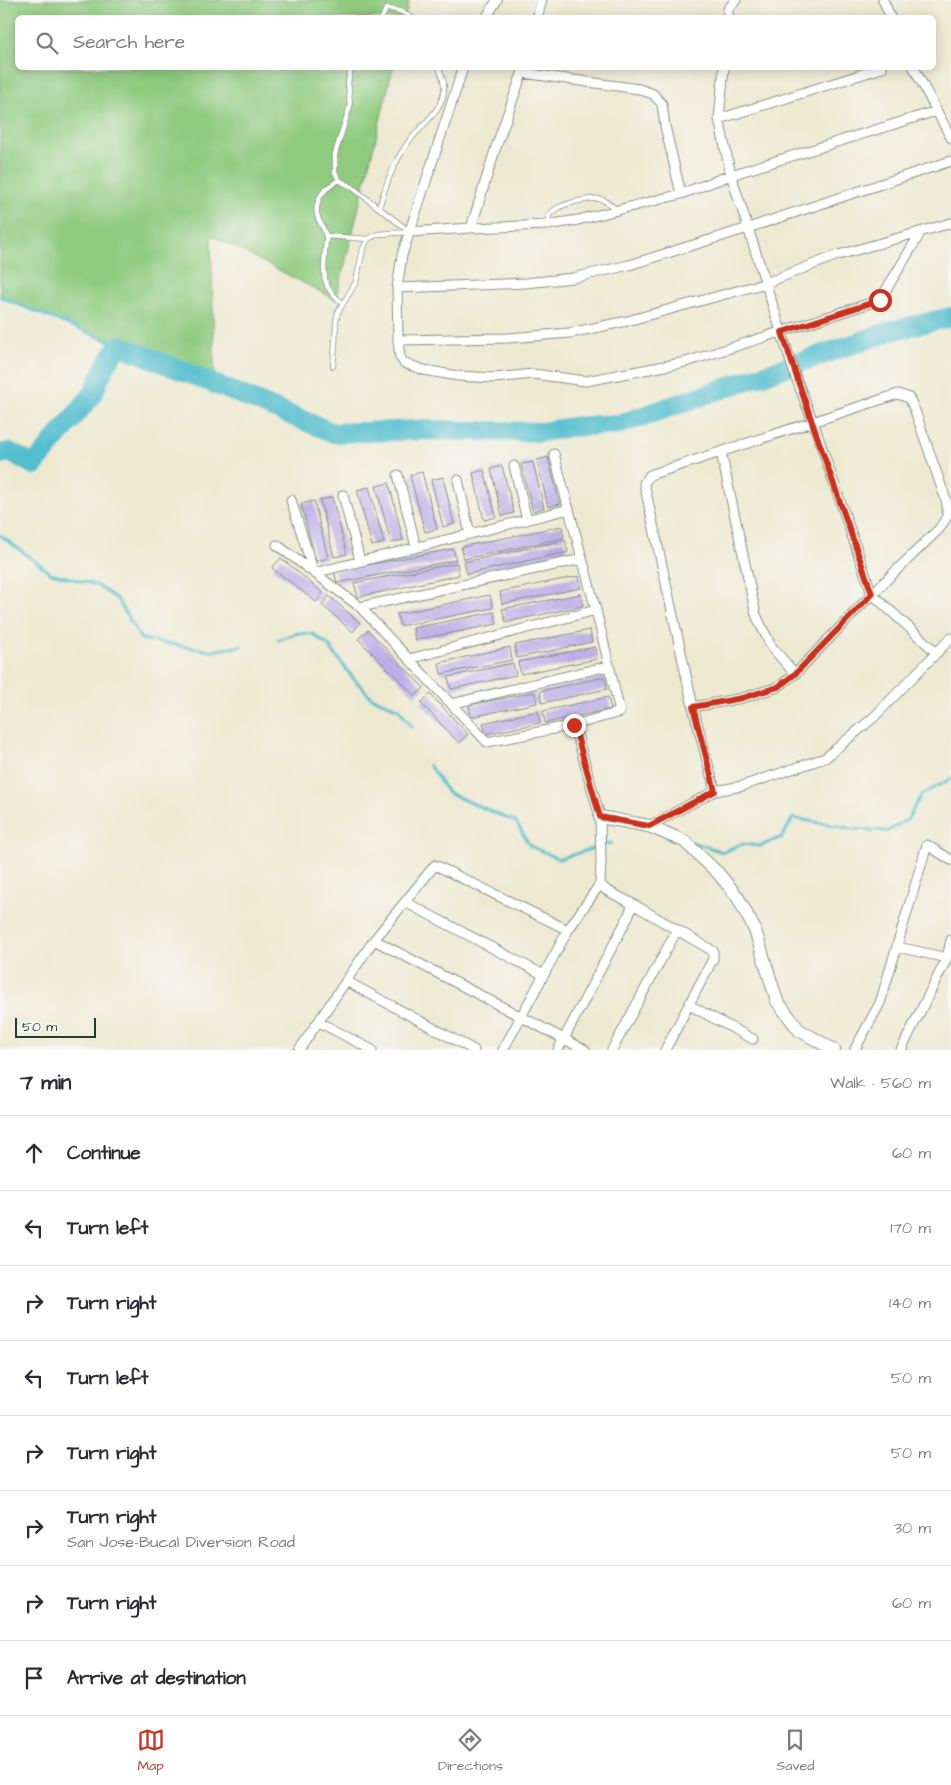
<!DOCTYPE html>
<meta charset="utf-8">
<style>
:root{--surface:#fff;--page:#f2f2f3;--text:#2b2b33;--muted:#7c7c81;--line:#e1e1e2;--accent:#c8321e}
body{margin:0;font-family:"Architects Daughter",sans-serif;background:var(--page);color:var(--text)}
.scale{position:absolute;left:15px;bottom:12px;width:81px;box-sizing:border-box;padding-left:5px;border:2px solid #1f3d34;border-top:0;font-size:14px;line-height:18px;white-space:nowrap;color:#1f3d34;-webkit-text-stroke:4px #f6f6f2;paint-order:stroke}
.stop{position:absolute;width:15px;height:15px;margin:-11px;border:4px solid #c8321e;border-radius:50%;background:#fff}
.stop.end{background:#c8321e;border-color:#fff;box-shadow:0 1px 5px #0008}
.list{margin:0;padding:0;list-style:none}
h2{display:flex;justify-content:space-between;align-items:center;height:65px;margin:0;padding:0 20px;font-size:21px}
h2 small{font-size:16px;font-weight:400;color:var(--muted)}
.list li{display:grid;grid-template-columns:32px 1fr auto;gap:15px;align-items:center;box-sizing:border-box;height:75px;padding:0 20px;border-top:1px solid var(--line)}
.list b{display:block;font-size:19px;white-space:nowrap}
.list p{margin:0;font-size:16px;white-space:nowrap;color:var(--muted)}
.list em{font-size:16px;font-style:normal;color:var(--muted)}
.icon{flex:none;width:28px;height:28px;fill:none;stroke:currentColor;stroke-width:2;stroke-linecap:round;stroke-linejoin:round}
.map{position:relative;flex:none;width:951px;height:1050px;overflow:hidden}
.search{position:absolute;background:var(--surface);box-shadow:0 2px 12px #0003;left:15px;right:15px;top:15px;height:55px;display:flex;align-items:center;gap:12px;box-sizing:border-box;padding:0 18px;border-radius:8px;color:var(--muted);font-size:19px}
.sheet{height:665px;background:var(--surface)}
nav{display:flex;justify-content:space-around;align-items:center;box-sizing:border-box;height:70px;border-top:1px solid var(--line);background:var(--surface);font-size:14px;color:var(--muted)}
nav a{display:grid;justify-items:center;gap:2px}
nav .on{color:var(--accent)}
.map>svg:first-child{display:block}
.green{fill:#8fca7f;stroke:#57845a}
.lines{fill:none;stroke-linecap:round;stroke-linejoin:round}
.stream{stroke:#53bece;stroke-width:3}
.river{stroke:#53bece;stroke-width:20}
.building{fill:#bbaee7}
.lane-casing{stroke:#869382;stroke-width:6}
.street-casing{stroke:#869382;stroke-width:11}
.secondary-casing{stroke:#869382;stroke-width:14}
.lane{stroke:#fff;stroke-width:4.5}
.street{stroke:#fff;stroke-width:9}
.secondary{stroke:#fff;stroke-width:12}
.route{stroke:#c8321e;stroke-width:6}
</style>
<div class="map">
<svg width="951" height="1050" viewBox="0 0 951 1050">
<rect width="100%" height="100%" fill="#f6f6f2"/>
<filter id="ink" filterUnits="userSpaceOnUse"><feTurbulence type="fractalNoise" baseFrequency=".02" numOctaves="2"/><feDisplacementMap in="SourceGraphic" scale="10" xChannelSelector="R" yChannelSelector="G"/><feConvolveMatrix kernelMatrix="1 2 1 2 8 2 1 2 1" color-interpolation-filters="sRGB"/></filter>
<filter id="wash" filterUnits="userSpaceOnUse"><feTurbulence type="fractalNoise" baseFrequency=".0096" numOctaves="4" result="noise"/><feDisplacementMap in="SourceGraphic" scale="20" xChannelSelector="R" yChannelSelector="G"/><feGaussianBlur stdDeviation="1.12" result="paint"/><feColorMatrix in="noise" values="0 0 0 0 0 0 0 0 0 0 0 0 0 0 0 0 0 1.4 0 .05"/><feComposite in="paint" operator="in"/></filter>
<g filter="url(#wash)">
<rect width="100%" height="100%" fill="#eee9d1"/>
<!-- green -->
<path class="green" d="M0 0H409L405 18H18V68H393L336 300 211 235 215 384 0 297Z"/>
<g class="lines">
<!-- stream -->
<path class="stream" d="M0 297 119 345
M0 535 51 573 96 585 117 599 141 639 212 651 241 646
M278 640 298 633 313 634 329 646 352 677 371 697 399 709 412 727
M429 765 448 793 516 822 530 846 559 859 611 843
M692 842 723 852 742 844 760 846 782 837 793 818 853 829 888 831 908 819 921 795 951 779"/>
<!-- river -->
<path class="river" d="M0 454 9 452 34 465 92 395 106 365 119 345 334 433 423 430 542 432 571 427 620 424 894 330 951 317"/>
</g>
<g id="blocks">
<!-- building -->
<path class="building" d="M548 457 560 504 548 507 537 460Z
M533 462 544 508 533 511 521 464Z
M502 466 514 513 502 516 491 469Z
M484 470 496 517 484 520 473 473Z
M422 472 437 529 425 532 410 475Z
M443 477 454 524 443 527 431 480Z
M389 483 403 540 391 543 376 486Z
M369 487 384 543 372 546 357 490Z
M332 497 347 554 334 557 320 500Z
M314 501 328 558 316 561 301 504Z
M562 526 564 538 464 559 461 547Z
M565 540 568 552 467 574 464 562Z
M453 549 456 560 337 583 334 571Z
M281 558 323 593 316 602 272 568Z
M457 563 459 575 358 597 354 583Z
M579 576 581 588 502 604 500 592Z
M581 594 583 606 506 622 502 609Z
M490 595 493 608 400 626 397 614Z
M329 596 360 623 353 632 322 605Z
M494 612 497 624 415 640 413 628Z
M368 630 424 688 415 696 358 639Z
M590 630 592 642 517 658 515 645Z
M510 647 512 660 441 674 439 663Z
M595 647 597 659 521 674 518 662Z
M513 663 516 675 451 689 448 677Z
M605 677 607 689 542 703 540 691Z
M534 692 537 703 471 717 469 705Z
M430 694 468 734 459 743 421 703Z
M608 697 611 709 545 723 543 711Z
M538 711 540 723 486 734 483 723Z"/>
</g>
</g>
<g filter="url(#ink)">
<use href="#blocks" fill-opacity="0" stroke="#869382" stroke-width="1"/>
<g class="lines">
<!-- lane casing -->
<g class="lane-casing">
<path id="lane" d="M382 18 386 9C396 8 404 13 412 18
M351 68 348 82 350 106 335 154V172L339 180 353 188 409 231
M339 180C330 186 321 191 318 202 313 218 323 223 326 236 327 240 325 247 325 251 323 275 322 289 343 303
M379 208C385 187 392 166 405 147 417 128 445 111 444 86 444 80 441 73 439 68
M547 225C548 220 548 214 553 211 561 204 593 196 603 200 607 202 612 206 616 209
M326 236 368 239
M333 366 335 345 336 321 338 312 356 282 363 249 368 239 378 234 409 232"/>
</g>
<!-- street casing -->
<g class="street-casing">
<path id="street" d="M883 0 891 18
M486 18 497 0
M537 18 542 0
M728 18V9L736 0
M463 68 402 255 397 288 398 340 400 357 404 363 424 370 458 376 495 378 533 374 586 381 686 362 880 300 921 232
M524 68 495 150 471 228 547 225 578 220 681 194 731 175 936 111
M724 68 719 119 731 175 796 378 813 422 872 594 937 653
M914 68 951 138
M523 73 639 89 653 94 662 104 665 126 681 194
M719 119 882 68
M410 232 471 228
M397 288 526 283 573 278 629 265 748 228 951 161
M398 340 508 338 570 333 627 321 766 283 835 256 951 223
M721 452 756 615 771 646 795 674
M554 454 596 610 620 712 574 725 487 742 360 607 582 559
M514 466 527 520
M398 475 416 547
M458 480 470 534
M343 495 360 561
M291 500 314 573 569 509
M277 545 360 607
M409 659 596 610
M451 704 608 666
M693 707 742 698 778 687 795 674 872 594 939 529 947 517V503L914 408 909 398 898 394 650 475 644 483 693 707 715 791
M649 826 715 791 742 786 825 758 873 718 951 638
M405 902 544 975
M633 904 713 951V959L665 1050
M374 940 585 1050
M898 947 947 958
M346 981 474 1050
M689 1005 753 1039
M319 1022 372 1050
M855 1049 880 1003 927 845 951 860
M299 1050 374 940 435 865 568 930
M503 1050 568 930 600 884 601 862 600 817 574 725
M558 1050 628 917 633 904 606 890 600 884
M612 1050 677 930
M901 1050 947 958 951 940"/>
</g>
<!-- secondary casing -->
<g class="secondary-casing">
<path id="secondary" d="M600 817 649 826 684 841 718 873 737 896 755 930 777 1001 799 1030 834 1050"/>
</g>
<!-- lane -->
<use href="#lane" class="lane"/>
<!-- street -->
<use href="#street" class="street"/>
<!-- secondary -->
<use href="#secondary" class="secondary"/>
</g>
</g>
<g class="lines" filter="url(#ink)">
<!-- route -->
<path class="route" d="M574 725 600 817 649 826 715 791 693 707 742 698 778 687 795 674 872 594C842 506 810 420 782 332L880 300"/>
</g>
</svg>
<div class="scale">50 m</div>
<div class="stop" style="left:880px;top:300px"></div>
<div class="stop end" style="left:574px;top:725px"></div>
<div class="search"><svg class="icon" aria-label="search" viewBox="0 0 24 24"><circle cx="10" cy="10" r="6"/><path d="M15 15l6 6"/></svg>Search here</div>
</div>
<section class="sheet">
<h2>7 min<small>Walk · 560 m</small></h2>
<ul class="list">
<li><svg class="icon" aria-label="ahead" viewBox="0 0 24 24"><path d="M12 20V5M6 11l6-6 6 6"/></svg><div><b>Continue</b></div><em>60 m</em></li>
<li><svg class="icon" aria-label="left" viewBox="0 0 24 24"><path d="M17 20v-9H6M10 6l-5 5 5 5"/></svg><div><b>Turn left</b></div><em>170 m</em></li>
<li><svg class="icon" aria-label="right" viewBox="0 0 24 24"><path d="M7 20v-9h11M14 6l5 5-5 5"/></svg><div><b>Turn right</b></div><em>140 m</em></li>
<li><svg class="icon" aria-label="left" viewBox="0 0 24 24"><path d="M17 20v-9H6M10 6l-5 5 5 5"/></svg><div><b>Turn left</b></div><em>50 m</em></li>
<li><svg class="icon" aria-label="right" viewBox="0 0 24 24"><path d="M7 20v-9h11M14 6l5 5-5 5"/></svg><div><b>Turn right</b></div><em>50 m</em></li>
<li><svg class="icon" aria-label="right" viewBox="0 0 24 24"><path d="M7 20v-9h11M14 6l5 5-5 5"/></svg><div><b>Turn right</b><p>San Jose-Bucal Diversion Road</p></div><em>30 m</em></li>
<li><svg class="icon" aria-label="right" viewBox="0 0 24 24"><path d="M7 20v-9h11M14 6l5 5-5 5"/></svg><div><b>Turn right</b></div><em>60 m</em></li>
<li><svg class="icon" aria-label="arrive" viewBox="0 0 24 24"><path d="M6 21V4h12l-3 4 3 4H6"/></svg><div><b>Arrive at destination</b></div></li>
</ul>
</section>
<nav>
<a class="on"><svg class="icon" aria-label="map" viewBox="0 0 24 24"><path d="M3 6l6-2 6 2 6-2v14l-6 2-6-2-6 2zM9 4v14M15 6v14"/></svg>Map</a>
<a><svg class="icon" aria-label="directions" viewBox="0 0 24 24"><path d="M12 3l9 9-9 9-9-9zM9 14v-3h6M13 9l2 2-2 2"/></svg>Directions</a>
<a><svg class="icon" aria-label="saved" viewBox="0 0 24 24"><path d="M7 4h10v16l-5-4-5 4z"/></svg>Saved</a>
</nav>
